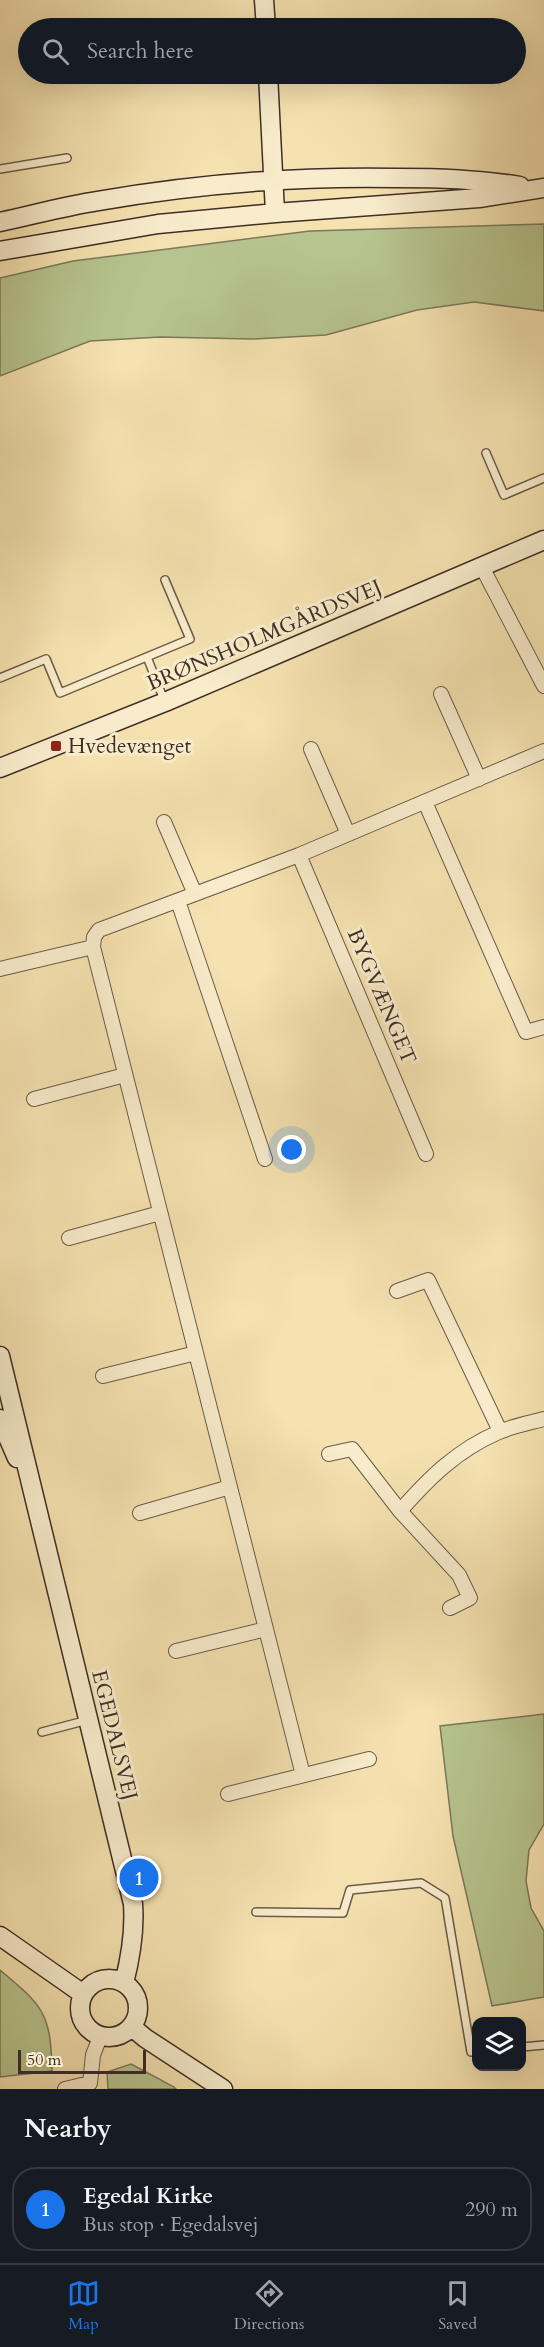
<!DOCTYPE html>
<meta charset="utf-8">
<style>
:root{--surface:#171b24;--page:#20242c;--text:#f1f3f6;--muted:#9ea1a6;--line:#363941;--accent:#1a73e8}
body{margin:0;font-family:Cardo,serif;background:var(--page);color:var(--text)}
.controls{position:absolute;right:18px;bottom:18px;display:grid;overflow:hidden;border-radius:12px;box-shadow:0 6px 24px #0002}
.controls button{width:54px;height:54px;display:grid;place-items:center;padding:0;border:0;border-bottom:2px solid var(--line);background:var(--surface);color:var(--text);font:30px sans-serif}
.scale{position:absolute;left:18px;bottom:15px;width:128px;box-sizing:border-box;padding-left:6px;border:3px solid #3f2e26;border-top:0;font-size:16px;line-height:21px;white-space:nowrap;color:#3f2e26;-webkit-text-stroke:4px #f8eccc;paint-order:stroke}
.you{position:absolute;left:292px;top:1150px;width:21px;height:21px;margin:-15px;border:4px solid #fff;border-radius:50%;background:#1a73e8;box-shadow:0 0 0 9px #1a73e833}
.badge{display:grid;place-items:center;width:39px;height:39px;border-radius:50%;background:var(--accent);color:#fff;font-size:20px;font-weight:700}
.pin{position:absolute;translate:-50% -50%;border:3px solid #fff;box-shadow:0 2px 6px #0006}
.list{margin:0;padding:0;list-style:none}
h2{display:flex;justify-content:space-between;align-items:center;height:78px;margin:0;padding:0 24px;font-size:26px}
h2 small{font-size:20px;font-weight:400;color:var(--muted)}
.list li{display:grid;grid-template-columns:39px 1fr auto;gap:18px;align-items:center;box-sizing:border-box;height:84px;margin:0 12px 12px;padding:0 12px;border:2px solid var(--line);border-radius:24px}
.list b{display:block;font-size:22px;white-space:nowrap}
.list p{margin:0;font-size:20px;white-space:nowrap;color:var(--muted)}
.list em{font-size:20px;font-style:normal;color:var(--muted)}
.icon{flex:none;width:33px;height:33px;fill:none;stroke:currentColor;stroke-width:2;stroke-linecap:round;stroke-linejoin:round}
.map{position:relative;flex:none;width:544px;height:2089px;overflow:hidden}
.search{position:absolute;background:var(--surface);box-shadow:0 6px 24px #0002;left:18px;right:18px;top:18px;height:66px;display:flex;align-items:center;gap:15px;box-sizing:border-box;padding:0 21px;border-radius:33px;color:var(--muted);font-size:22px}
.sheet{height:174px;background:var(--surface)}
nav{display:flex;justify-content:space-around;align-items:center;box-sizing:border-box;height:84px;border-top:2px solid var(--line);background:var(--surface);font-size:16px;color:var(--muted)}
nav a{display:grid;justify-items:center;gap:3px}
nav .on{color:var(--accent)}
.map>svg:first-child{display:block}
.green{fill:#b7c48f;stroke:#7b795a;stroke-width:1.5}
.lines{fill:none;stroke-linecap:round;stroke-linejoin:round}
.lane-casing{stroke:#6c5b48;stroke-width:10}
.street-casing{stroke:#6c5b48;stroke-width:16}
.secondary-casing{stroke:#3f2e26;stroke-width:21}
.lane{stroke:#f8eccc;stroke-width:7}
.street{stroke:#f8eccc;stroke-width:14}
.secondary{stroke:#f8eccc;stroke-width:18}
.poi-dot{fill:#8f2418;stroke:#f8eccc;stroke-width:2}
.labels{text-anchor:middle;stroke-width:6;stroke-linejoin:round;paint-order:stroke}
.street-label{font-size:21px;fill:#3f2e26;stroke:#f8eccc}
.poi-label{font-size:21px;fill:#3f2e26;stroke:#f8eccc;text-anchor:start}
</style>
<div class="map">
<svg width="544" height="2089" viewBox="0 0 544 2089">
<rect width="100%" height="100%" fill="#f5e2b0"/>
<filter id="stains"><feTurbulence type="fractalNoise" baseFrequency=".00333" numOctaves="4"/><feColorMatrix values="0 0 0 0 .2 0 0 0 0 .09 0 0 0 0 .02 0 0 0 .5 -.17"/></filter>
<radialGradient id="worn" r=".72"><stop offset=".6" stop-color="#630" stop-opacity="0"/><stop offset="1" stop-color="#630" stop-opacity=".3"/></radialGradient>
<!-- green -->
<path class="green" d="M544 224V311L474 302 417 310 326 335 252 339 160 337 90 341 0 376V278L73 261 310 231Z
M544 1714V1824L529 1850 526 1881 531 1908 544 1931V1997L492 2006 453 1836 440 1726Z
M0 1970C43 2006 51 2013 52 2071L0 2077Z
M131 2064 174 2087 176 2089H108L107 2072Z"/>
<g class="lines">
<!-- lane casing -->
<g class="lane-casing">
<path id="lane" d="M0 169 67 158
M486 453 504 495 544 478
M147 657 164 700
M0 678 46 659 60 693 190 639 165 580
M42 1732 88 1720
M256 1912 343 1913 350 1890 421 1883 445 1898 471 2052 476 2051
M522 2047 544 2045"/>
</g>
<!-- street casing -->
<g class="street-casing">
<path id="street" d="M482 567 544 686
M441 694 479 779
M311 749 348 834
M425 802 526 1032 544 1027
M164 822 195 894
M299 855 426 1154
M178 901 265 1159
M0 969 93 947
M34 1099 125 1075
M69 1238 160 1213
M397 1291 428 1280 500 1431
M103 1376 196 1353
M329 1454 352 1449 400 1511 459 1575 470 1598 450 1608
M400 1511C429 1478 457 1450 499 1432 513 1426 529 1423 544 1419
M140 1513 230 1487
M176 1651 266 1629
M303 1775 93 947 94 937 99 930 299 855 544 751
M228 1794 369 1759
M65 2089 90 2083 93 2055 100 2037"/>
</g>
<!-- secondary casing -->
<g class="secondary-casing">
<path id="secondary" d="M264 0 266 28
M268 74 275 213
M0 222C33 215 65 206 98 201 196 184 298 176 397 178 440 178 477 179 520 186
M0 251 158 224 275 213 479 198 544 188
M0 768 165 702 544 540
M0 1356 133 1904C135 1932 131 1956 124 1983
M0 1419 17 1458
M0 1936 83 1994
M80 2008a29 29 0 1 1 58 0a29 29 0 1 1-58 0Z
M132 2027 145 2038 223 2089"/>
</g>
<!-- lane -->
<use href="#lane" class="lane"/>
<!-- street -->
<use href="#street" class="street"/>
<!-- secondary -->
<use href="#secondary" class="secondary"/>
</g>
<!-- markers -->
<rect class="poi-dot" x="50" y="740" width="12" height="12" rx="3"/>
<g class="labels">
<!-- street labels -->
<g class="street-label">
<text transform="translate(264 635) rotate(-23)" y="7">BRØNSHOLMGÅRDSVEJ</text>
<text transform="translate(382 996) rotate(67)" y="7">BYGVÆNGET</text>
<text transform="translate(115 1735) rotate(76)" y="7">EGEDALSVEJ</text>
</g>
<!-- poi labels -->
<g class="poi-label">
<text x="68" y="753">Hvedevænget</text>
</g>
</g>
<rect width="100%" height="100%" filter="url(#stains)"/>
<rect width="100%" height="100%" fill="url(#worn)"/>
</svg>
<div class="controls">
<button><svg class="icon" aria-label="layers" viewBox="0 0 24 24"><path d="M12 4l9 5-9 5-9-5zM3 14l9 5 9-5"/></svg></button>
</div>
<div class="scale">50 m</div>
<div class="you"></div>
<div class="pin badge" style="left:139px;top:1878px">1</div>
<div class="search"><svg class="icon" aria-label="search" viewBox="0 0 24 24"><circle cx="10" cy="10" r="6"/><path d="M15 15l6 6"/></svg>Search here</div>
</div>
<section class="sheet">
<h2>Nearby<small></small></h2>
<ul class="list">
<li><span class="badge">1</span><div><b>Egedal Kirke</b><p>Bus stop · Egedalsvej</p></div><em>290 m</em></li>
</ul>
</section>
<nav>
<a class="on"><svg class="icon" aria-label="map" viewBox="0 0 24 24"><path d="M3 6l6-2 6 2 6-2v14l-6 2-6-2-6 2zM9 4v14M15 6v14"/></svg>Map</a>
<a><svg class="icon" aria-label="directions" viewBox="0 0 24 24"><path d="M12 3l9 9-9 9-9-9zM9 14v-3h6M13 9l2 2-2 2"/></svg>Directions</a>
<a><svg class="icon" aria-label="saved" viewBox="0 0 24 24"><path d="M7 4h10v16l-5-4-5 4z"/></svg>Saved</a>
</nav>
